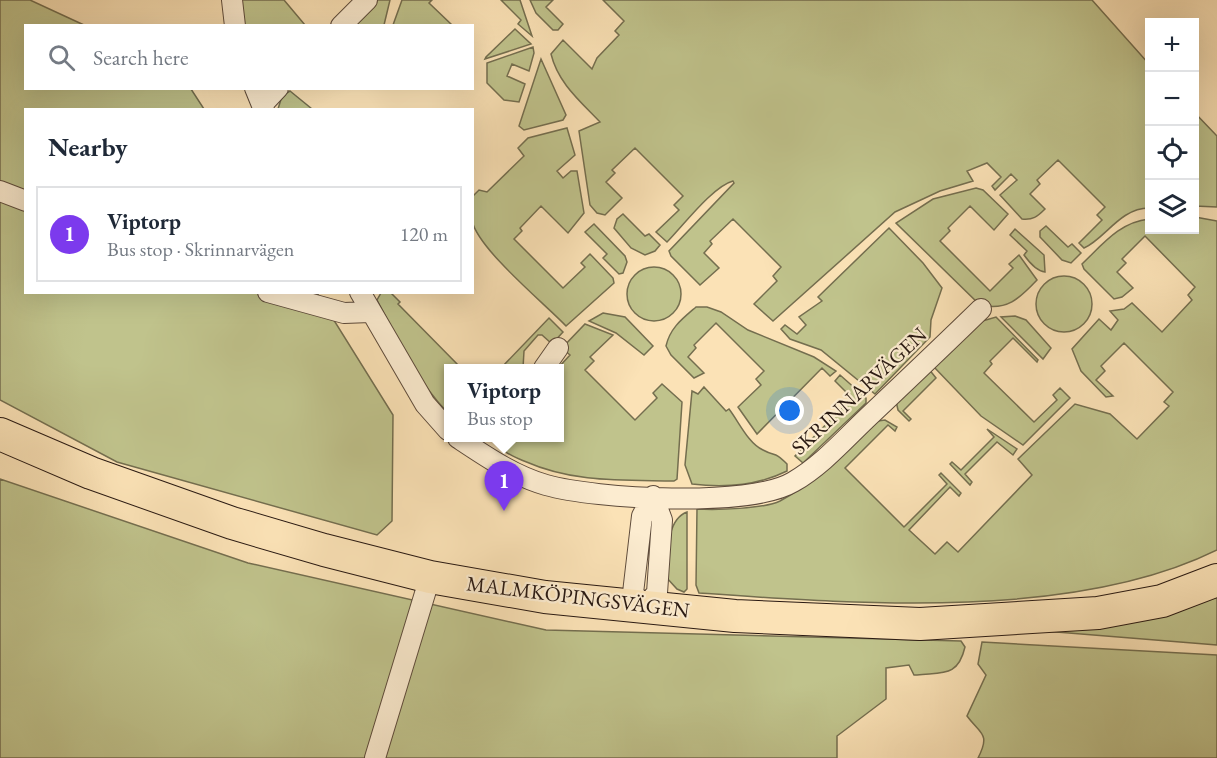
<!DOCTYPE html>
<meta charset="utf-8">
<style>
:root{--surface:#fff;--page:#f6f6f7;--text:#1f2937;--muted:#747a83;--line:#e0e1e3;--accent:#7c3aed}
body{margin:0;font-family:"EB Garamond",serif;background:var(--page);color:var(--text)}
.controls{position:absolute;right:18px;top:18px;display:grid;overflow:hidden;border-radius:0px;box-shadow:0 6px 24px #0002}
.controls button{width:54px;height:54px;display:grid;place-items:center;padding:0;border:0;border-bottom:2px solid var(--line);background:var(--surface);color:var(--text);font:30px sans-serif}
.you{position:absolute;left:790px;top:411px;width:21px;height:21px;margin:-15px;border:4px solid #fff;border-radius:50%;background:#1a73e8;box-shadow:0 0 0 9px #1a73e833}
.badge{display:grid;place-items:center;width:39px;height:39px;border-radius:50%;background:var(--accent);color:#fff;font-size:20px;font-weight:700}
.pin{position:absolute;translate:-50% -50px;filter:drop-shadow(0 2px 3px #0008)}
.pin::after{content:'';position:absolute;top:32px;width:21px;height:18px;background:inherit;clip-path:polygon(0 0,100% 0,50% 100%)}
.popup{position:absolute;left:444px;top:364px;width:120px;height:78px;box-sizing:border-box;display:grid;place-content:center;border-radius:0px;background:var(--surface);filter:drop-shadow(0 2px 4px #0005);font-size:20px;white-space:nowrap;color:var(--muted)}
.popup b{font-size:22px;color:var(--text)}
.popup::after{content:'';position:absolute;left:50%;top:100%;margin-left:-12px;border:12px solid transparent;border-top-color:var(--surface)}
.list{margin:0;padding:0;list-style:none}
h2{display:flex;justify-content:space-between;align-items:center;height:78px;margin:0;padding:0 24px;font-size:26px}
h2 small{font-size:20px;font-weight:400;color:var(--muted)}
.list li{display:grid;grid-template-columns:39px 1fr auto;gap:18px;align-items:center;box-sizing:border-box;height:96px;margin:0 12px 12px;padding:0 12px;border:2px solid var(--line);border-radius:0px}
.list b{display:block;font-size:22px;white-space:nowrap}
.list p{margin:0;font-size:20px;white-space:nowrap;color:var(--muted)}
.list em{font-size:20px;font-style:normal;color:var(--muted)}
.icon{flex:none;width:33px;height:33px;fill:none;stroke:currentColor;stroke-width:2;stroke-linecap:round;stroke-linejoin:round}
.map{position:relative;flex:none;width:1217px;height:758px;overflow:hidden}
.search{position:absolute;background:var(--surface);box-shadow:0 6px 24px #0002;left:24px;top:24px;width:450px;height:66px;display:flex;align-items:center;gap:15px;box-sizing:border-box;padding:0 21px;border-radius:0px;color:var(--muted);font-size:22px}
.panel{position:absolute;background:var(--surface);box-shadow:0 6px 24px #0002;left:24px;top:108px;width:450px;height:186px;border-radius:0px}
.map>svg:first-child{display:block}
.green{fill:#c0c38c;stroke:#746e4f;stroke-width:1.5}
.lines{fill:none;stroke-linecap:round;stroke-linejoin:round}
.minor-casing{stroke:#5e4b3b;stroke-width:22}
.primary-casing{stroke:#291912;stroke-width:34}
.minor{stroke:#fcecd0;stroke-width:20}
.primary{stroke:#fbe2b6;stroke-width:32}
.labels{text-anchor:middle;stroke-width:4.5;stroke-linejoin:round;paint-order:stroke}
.street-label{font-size:21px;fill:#291912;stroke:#fcecd0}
</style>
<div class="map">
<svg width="1217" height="758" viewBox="0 0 1217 758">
<rect width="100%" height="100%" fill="#fbe2b6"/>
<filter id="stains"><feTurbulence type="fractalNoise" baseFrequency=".00333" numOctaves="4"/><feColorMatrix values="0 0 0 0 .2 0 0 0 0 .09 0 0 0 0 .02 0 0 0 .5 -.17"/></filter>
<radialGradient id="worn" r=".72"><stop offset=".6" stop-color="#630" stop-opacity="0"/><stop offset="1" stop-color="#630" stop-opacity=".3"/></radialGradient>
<!-- green -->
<path class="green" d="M0 0H30L84 25 26 26V88L191 89 204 109 26 110V292L317 293 393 415 392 521 377 535 117 462 0 400Z
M240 0H284L305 25H244Z
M377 0H390L384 25 352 26Z
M402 0H432L429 3 452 25H393Z
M501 0H520L532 36 518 24 521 20Z
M530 0H553L546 7 563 24 558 30H553L536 13Z
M603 0H1092L1149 64V208C1120 208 1105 239 1084 248L1079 243 1102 220 1097 215 1105 207 1058 160 1037 180 1040 184 1030 194 1045 209C1037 217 1033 220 1022 219L1000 195 1017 180 1011 174 995 190 992 186 1001 177 987 163 967 171 973 181 940 191 895 212 773 321 754 304 777 281 773 276 781 267 733 219 710 241 712 244 704 253 719 268 700 285 671 256 669 251 734 183 733 181C713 186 682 227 667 242L656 232 679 210 674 205 683 196 635 148 612 170 615 173 606 182 622 198 605 215 597 213 590 205 579 131 600 122C580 101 558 83 551 54L563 40 592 69 597 58 619 35 615 31 624 21Z
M515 29 531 44 485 59 486 57Z
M533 47 534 53 529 71 512 64 507 76 525 84 519 102 504 100 487 83V63Z
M541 59 566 115 563 120 524 130 519 126Z
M290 91 312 109H278L282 96Z
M1194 112 1217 136V207L1195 206Z
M567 128 575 155 557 171 563 178 571 171H577L584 213 568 233 541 206 520 228 522 231 514 239 563 288 585 267 581 263 590 254 613 278 614 283 566 326C544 303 479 250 472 221 471 213 472 204 472 197L479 190 487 192 524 156 518 148 528 138Z
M976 188 983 190 1008 214 994 230 970 206 948 228 950 231 940 241 990 291 1013 268 1009 264 1019 255 1037 280C1019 299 1007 311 980 305L896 223 933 199Z
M623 214 645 236 649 234 660 245 655 251 645 255 631 248 614 228 617 219Z
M1195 217 1217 221V550C1074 621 855 604 699 593L696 585 697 509C716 510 764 509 780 501 817 481 848 449 878 421L885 420 897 427 895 431 888 425 845 468 904 527 947 484 939 475 941 473 961 493 959 496 950 487 909 530 935 554 947 542 958 552 1032 475 1018 459 1075 404 1110 414 1137 439 1169 406 1164 402 1173 392 1124 343 1101 366 1105 371 1096 380 1113 396 1106 397 1081 371 1072 349 1099 319 1111 330 1118 320 1110 311 1124 309 1132 303 1162 332 1192 300 1188 295 1195 287 1145 236 1122 259 1126 263 1117 272 1133 288 1122 297 1114 299 1084 269 1082 264C1103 244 1120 222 1149 219L1150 230H1194Z
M594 224 625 256 627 262 623 273 619 274 603 258 607 254 585 232Z
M1046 226 1068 247 1072 244 1081 253 1071 263 1062 260 1040 237V231Z
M889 228 923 263 942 288 931 320 930 337 875 394 821 350 790 339 781 329 785 325 797 334 806 325 799 317 822 301 818 297Z
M1015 229 1044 255 1045 272C1036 271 1029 262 1024 255L1027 251 1010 235Z
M627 294a27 27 0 1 1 54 0a27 27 0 1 1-54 0Z
M1036 304a28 28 0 1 1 56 0a28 28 0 1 1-56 0Z
M381 293H391L400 302 398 304 461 368H448V413C418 382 397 339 377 300Z
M696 307H707L721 312 748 330 814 357 836 371 830 376 822 368 757 434 738 407 761 385 756 379 764 371 716 323 694 345 696 348 688 357 704 373 694 378 671 355 666 346C670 328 682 319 696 307Z
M603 313 625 317 653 346 644 355 616 333 589 321Z
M1015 316 1026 320 1051 348 1043 359 1001 317Z
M996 317 1038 360 1037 362 1013 338 990 361 992 364 984 373 1034 422 1057 400 1053 395 1060 388 1070 398 1023 445 981 416 934 367 979 322Z
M549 318 563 332 552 344 542 335H538L524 351 523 368H501Z
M585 324 613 335 590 357 594 361 585 370 635 420 657 398 653 393 662 384 682 402 677 479 674 481C620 480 574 483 524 461 513 456 498 452 499 438H560L558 368 570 355 562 348Z
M928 368 936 378 903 411 911 419 909 421 898 410 896 401Z
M840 375 866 398V403L803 463 795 456 852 398 835 381Z
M704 387 726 411 729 409C739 422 748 443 763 450 776 457 774 451 787 464V471C757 486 725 488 692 484L685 465 692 391 698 394Z
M987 429 1017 449 1013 455 997 442 965 474 972 482 970 485 950 464 952 462 961 470 994 437Z
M0 479 248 563 546 630 961 641 965 647C958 677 943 672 917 675H914L909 665 886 668V699L837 736V758H0Z
M687 512V589L684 592 677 589 666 577C668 558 665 520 687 512Z
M1217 587V645L1044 631Z
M982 642 1217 655V758H978C991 733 980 734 967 716L986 675 978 664Z"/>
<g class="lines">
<!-- minor casing -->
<g class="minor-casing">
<path id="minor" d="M232 0 235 26
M341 26 367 0
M255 88 264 110
M262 105 278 88
M0 191 26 201
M268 292 344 313 370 312
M360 292 425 404 448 430
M544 368 558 348
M458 438C485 456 514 476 546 485 596 499 749 508 793 482 821 466 843 441 866 419 904 383 943 346 981 309
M653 496 662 520 657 593 644 607 633 593 642 516Z
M375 758 430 577"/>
</g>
<!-- primary casing -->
<g class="primary-casing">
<path id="primary" d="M0 434 91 473 232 523 324 550 430 577 545 597 735 616 920 624 1098 613 1162 601 1217 580"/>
</g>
<!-- minor -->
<use href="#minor" class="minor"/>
<!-- primary -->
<use href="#primary" class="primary"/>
</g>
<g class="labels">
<!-- street labels -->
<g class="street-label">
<text transform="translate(859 391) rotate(-43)" y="7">SKRINNARVÄGEN</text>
<text transform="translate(578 597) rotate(7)" y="7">MALMKÖPINGSVÄGEN</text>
</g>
</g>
<rect width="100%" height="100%" filter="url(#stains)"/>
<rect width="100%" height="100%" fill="url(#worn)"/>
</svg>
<div class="controls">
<button>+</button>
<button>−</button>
<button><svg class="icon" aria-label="locate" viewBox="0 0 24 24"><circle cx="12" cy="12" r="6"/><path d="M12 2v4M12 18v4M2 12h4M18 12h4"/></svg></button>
<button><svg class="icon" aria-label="layers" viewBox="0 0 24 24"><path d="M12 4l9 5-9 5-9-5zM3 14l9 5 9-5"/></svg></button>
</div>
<div class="you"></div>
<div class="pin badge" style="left:504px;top:511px">1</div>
<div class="popup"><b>Viptorp</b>Bus stop</div>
<div class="search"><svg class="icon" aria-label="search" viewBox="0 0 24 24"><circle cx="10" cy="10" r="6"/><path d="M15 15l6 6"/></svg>Search here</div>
<section class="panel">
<h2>Nearby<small></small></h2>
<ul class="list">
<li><span class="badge">1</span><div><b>Viptorp</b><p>Bus stop · Skrinnarvägen</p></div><em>120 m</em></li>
</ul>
</section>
</div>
